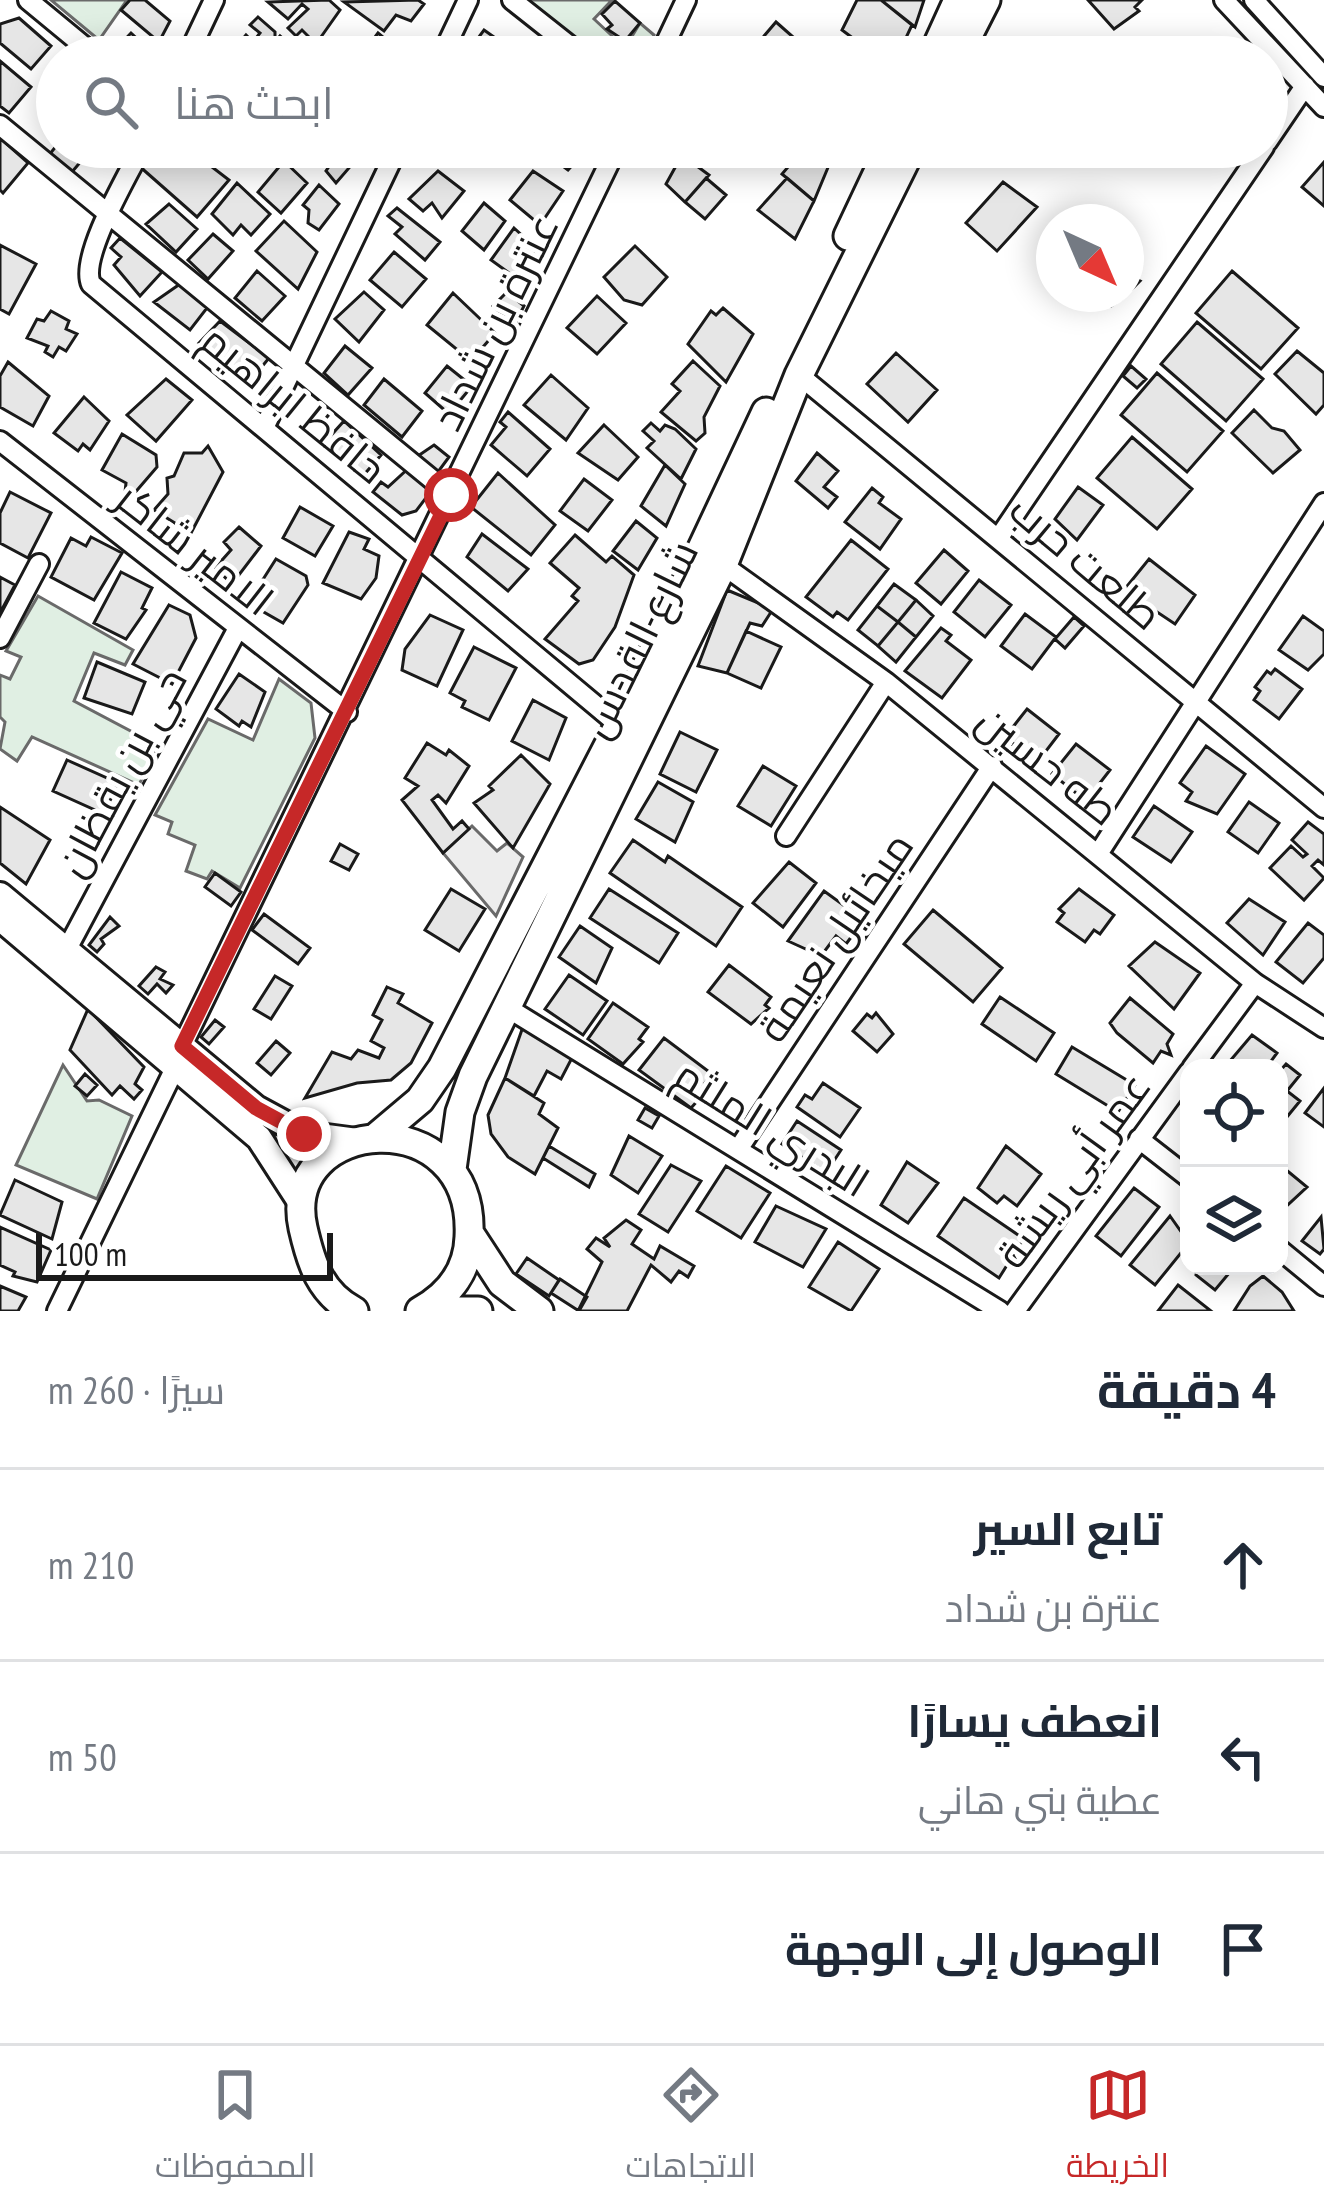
<!DOCTYPE html>
<html lang="ar">
<meta charset="utf-8">
<style>
:root{--surface:#fff;--page:#f6f6f7;--text:#1f2937;--muted:#747a83;--line:#e0e1e3;--accent:#c62828}
body{margin:0;font-family:"PT Sans Narrow",Cairo,sans-serif;background:var(--page);color:var(--text);direction:rtl}
.controls{position:absolute;right:36px;bottom:36px;display:grid;overflow:hidden;border-radius:24px;box-shadow:0 6px 30px #0003}
.controls button{width:108px;height:108px;display:grid;place-items:center;padding:0;border:0;border-bottom:3px solid var(--line);background:var(--surface);color:var(--text);font:60px sans-serif}
.compass{position:absolute;left:1036px;top:204px;width:108px;height:108px;border-radius:50%;background:var(--surface);box-shadow:0 6px 30px #0003;rotate:136deg}
.scale{position:absolute;left:36px;bottom:30px;width:297px;box-sizing:border-box;padding-left:12px;border:6px solid #1a1a1a;border-top:0;font-size:33px;line-height:42px;white-space:nowrap;color:#1a1a1a;-webkit-text-stroke:9px #fff;paint-order:stroke}
.stop{position:absolute;width:36px;height:36px;margin:-27px;border:9px solid #c62828;border-radius:50%;background:#fff}
.stop.end{background:#c62828;border-color:#fff;box-shadow:0 3px 12px #0008}
.list{margin:0;padding:0;list-style:none}
h2{display:flex;justify-content:space-between;align-items:center;height:156px;margin:0;padding:0 48px;font-size:51px}
h2 small{font-size:39px;font-weight:400;color:var(--muted)}
.list li{display:grid;grid-template-columns:78px 1fr auto;gap:36px;align-items:center;box-sizing:border-box;height:192px;padding:0 48px;border-top:3px solid var(--line)}
.list b{display:block;font-size:45px;white-space:nowrap}
.list p{margin:0;font-size:39px;white-space:nowrap;color:var(--muted)}
.list em{font-size:39px;font-style:normal;color:var(--muted)}
.icon{flex:none;width:66px;height:66px;fill:none;stroke:currentColor;stroke-width:2;stroke-linecap:round;stroke-linejoin:round}
.map{position:relative;flex:none;width:1324px;height:1311px;overflow:hidden;direction:ltr}
.search{position:absolute;background:var(--surface);box-shadow:0 6px 30px #0003;left:36px;right:36px;top:36px;height:132px;display:flex;align-items:center;gap:30px;box-sizing:border-box;padding:0 42px;border-radius:66px;color:var(--muted);font-size:45px}
.sheet{height:732px;background:var(--surface)}
nav{display:flex;justify-content:space-around;align-items:center;box-sizing:border-box;height:168px;border-top:3px solid var(--line);background:var(--surface);font-size:33px;color:var(--muted)}
nav a{display:grid;justify-items:center;gap:6px}
nav .on{color:var(--accent)}
.map>svg:first-child{display:block}
.green{fill:#e0efe3;stroke:#6a6a6a;stroke-width:3}
.parking{fill:#ededed;stroke:#6a6a6a;stroke-width:3}
.building{fill:#e6e6e6;stroke:#1a1a1a;stroke-width:3}
.lines{fill:none;stroke-linecap:round;stroke-linejoin:round}
.street-casing{stroke:#1a1a1a;stroke-width:24}
.secondary-casing{stroke:#1a1a1a;stroke-width:30}
.primary-casing{stroke:#1a1a1a;stroke-width:33}
.street{stroke:#fff;stroke-width:18}
.secondary{stroke:#fff;stroke-width:24}
.primary{stroke:#fff;stroke-width:27}
.route{stroke:#c62828;stroke-width:15}
.labels{text-anchor:middle;stroke-width:9;stroke-linejoin:round;paint-order:stroke}
.street-label{font-size:42px;fill:#1a1a1a;stroke:#fff}
</style>
<div class="map">
<svg width="1324" height="1311" viewBox="0 0 1324 1311">
<rect width="100%" height="100%" fill="#fff"/>
<!-- green -->
<path class="green" d="M51 0H127L99 40Z
M525 0H612L594 19 625 48 640 23 654 35 644 57H593Z
M38 596 133 650 125 665 94 653 74 701 157 745 139 785 32 737 17 761 0 749 5 722 0 717V675L10 679 21 657 6 651Z
M279 679 311 703 315 738 240 888 212 871 207 879 186 871 195 845 168 834 172 822 155 815 208 719 253 740Z
M63 1065 87 1101 99 1100 132 1116 97 1199 16 1165Z"/>
<!-- parking -->
<path class="parking" d="M472 826 497 851 507 843 523 857 496 916 443 853Z"/>
<!-- building -->
<path class="building" d="M130 0H145L170 21 159 42 121 10Z
M329 0 340 10 316 44 302 30 296 36 288 28 308 9 302 4 288 19 268 2Z
M418 0 424 4 411 21 396 15 384 31 344 2Z
M857 0H881L912 25 897 57H878L842 30Z
M881 0H924L915 27Z
M1088 0H1142L1135 7 1139 11 1114 29Z
M615 1 640 23 625 41 607 29 612 25 602 14Z
M258 17 275 32V42L280 36 288 43 278 57H237L241 54 235 48 246 35 253 42 260 33 250 25Z
M19 18 51 46 31 69 0 43V24Z
M776 22 809 51 803 57H746Z
M484 30 508 47 501 57H464Z
M131 33 157 57 111 54Z
M378 33 402 53 399 57H360Z
M1171 43 1183 57H1152L1157 47 1161 52Z
M0 61 31 87 9 113 0 106Z
M0 138 28 163 3 193 0 190Z
M57 145V147H93L72 172 49 155Z
M154 147H186L229 180 197 217 138 165Z
M212 147H249L235 163Z
M323 147H339L355 161 336 183 326 171 334 159Z
M434 147H470L456 165Z
M556 147H589L568 170 549 156Z
M748 147H781V154L770 166Z
M805 147 829 165 814 201 782 174Z
M808 147H841L829 165Z
M682 155 709 175 685 202 666 184Z
M284 161 307 183 281 213 258 192Z
M1324 162V206L1302 187Z
M438 171 464 191 442 218 432 203 423 211 409 199Z
M533 171 563 191 540 225 510 200Z
M706 178 726 195 705 219 685 202Z
M787 178 814 201 795 239 758 210Z
M1003 182 1037 207 997 251 966 223Z
M237 183 270 214 251 235 241 225 233 235 212 214Z
M319 185 339 204 319 230 308 223 309 210 303 205Z
M484 203 505 221 484 250 462 231Z
M169 204 197 229 176 252 146 224Z
M397 208 440 242 425 260 395 234 402 227 388 216Z
M284 221 317 252 298 289 256 251Z
M514 228 537 249 516 278 491 260Z
M213 234 233 251 208 279 188 260Z
M120 238 162 272 140 296 114 265 121 257 111 248Z
M0 245 36 264 9 314 0 309Z
M635 246 667 277 642 305 624 300 604 277Z
M394 252 426 279 402 307 370 280Z
M1127 260 1130 276 1140 281 1123 298 1111 306 1097 294H1126Z
M257 271 285 296 262 321 235 298Z
M1232 271 1298 328 1261 369 1196 313Z
M180 284 207 308 190 330 154 302Z
M364 292 384 310 359 342 335 319Z
M507 292 524 306 514 326 493 306Z
M453 293 495 333 471 361 427 325Z
M597 296 626 323 597 354 567 328Z
M723 308 753 334 726 382 688 344 711 311 716 315Z
M51 311 69 321 66 329 77 334 66 351 59 347 53 357 45 352 48 346 27 338 37 319 44 321Z
M220 321 269 358 251 380 199 343Z
M1197 322 1263 379 1226 421 1161 364Z
M345 346 372 368 348 395 324 373Z
M1297 351 1324 373V405L1316 414 1275 374Z
M896 353 937 390 908 422 867 384Z
M693 361 720 386 704 417 705 433 696 441 661 412 680 391 672 384Z
M8 362 49 396 33 426 0 407V376Z
M447 366 472 386 449 414 425 393Z
M1131 366 1146 379 1137 388 1123 376Z
M1157 373 1223 431 1187 472 1121 415Z
M551 375 588 408 566 440 524 405Z
M166 379 192 400 156 441 127 415Z
M384 379 422 411 402 437 364 405Z
M84 397 109 421 90 450 83 444 78 451 54 433Z
M1254 410 1272 428 1284 431 1300 450 1273 473 1232 433Z
M508 412 550 449 527 476 491 445 506 427 500 422Z
M344 421 381 455 362 477 325 442Z
M651 423 660 431 665 425 675 429 696 449 681 479 647 448 654 441 643 431Z
M604 425 638 457 618 480 578 453Z
M122 434 156 455 157 467 132 496 125 492 126 483 102 470Z
M1132 437 1192 489 1157 529 1097 478Z
M434 445 449 457 435 476 415 458Z
M208 446 223 472 191 533 154 510 168 494 167 478 174 476 184 453H202Z
M817 453 838 471 824 487 837 497 828 508 796 481Z
M665 465 685 484 666 526 641 506Z
M411 466 435 486 416 511 402 515 373 492 381 482 388 487Z
M498 473 555 525 531 555 471 507Z
M584 479 612 500 588 531 560 511Z
M1078 487 1103 505 1077 540 1055 519Z
M872 488 883 497 879 503 901 519 880 549 845 522Z
M10 492 51 513 28 558 0 543V513Z
M300 507 333 526 315 556 283 538Z
M636 521 657 538 638 570 613 551Z
M239 527 261 546 232 584 215 568 231 550 224 542Z
M349 532 369 539 364 549 379 556 376 578 361 599 323 583Z
M482 534 528 569 508 591 467 557Z
M575 535 606 562 612 556 634 575 615 627 593 660 579 664 545 639 578 601 572 596 579 588 550 563Z
M91 537 122 553 94 600 51 577 71 538 86 546Z
M851 540 888 569 848 620 837 612 833 617 806 597Z
M944 550 968 571 941 604 916 583Z
M276 559 306 576 308 585 283 623 248 603Z
M1149 559 1195 595 1175 624 1124 590Z
M121 572 152 588 142 608 146 610 126 639 94 623Z
M0 577 15 585 0 613Z
M979 580 1011 605 985 637 954 612Z
M894 584 916 600 898 622 877 606Z
M727 590 773 609 762 626 750 623 727 673 698 666Z
M916 600 933 616 916 637 898 622Z
M169 605 190 615 196 638 172 684 133 664Z
M877 606 898 622 878 646 858 630Z
M1025 614 1056 637 1032 669 1001 646Z
M430 615 463 630 437 686 402 670 405 649Z
M1303 616 1324 631V654L1308 670 1279 650Z
M1074 617 1084 626 1065 648 1055 639Z
M898 622 916 637 896 662 878 646Z
M941 628 951 635 946 641 971 660 942 698 905 671Z
M746 631 781 647 761 688 727 673Z
M474 647 516 668 489 720 462 707 465 701 450 693Z
M97 662 145 682 132 714 84 698Z
M1275 669 1302 689 1279 719 1254 700 1260 691 1255 687 1267 671 1271 674Z
M239 674 265 692 251 727 242 721 239 726 216 709Z
M533 700 566 718 549 760 512 741Z
M1027 709 1059 734 1033 768 1009 750 1014 744 1005 737Z
M680 732 717 750 696 792 660 774Z
M427 743 446 755 449 750 469 766 446 803 438 795 432 800 453 829 462 821 469 829 443 853 402 800 418 786 405 778Z
M1076 744 1110 770 1086 801 1052 774Z
M1206 746 1245 774 1217 814 1186 801 1192 792 1180 783Z
M521 755 550 784 513 848 474 803 493 790 489 786Z
M67 760 118 783 104 814 53 791Z
M763 766 796 786 771 826 738 806Z
M658 782 693 802 675 842 636 819Z
M1249 802 1279 823 1258 853 1228 832Z
M1154 806 1192 832 1171 862 1133 837Z
M0 807 50 840 26 884 0 863Z
M1308 822 1324 834V865L1318 860 1312 866 1324 878 1304 900 1270 868 1291 846 1303 857 1307 854 1292 840Z
M633 840 665 862 668 856 742 907 716 946 610 873Z
M340 844 358 854 349 870 331 861Z
M789 862 816 883 783 927 753 903Z
M215 873 241 892 231 906 205 887Z
M451 889 485 909 459 951 425 930Z
M609 889 678 933 659 963 590 918Z
M1079 889 1114 915 1100 934 1094 930 1085 942 1057 922 1064 913 1059 909Z
M824 891 864 920 846 944 836 936 821 956 788 941Z
M1249 899 1285 922 1263 955 1227 923Z
M933 910 1002 968 973 1002 904 944Z
M264 914 310 948 298 964 252 930Z
M110 917 119 926 101 939 104 944 97 952 89 945Z
M1308 923 1324 935V958L1303 983 1276 962Z
M580 926 612 948 596 983 559 957Z
M1155 942 1200 973 1174 1009 1129 966Z
M729 965 771 997 765 1005 769 1008 751 1024 708 992Z
M156 967 165 972 160 979 173 985 166 993 157 984 148 994 139 986Z
M569 975 607 1001 583 1035 545 1009Z
M275 976 292 986 271 1019 254 1009Z
M387 987 403 994 398 1003 432 1023 411 1063 391 1080 357 1083 305 1098 332 1052 351 1059 358 1050 379 1058 384 1048 371 1041 382 1020 373 1015Z
M1000 997 1054 1033 1036 1061 982 1024Z
M1130 998 1173 1034 1167 1044 1171 1055 1161 1051 1153 1063 1117 1033 1110 1023Z
M613 1003 648 1027 639 1039 643 1042 623 1064 588 1039Z
M88 1009 144 1067 135 1084 142 1090 134 1099 120 1086 112 1095 70 1050Z
M876 1013 893 1034 877 1052 853 1031 867 1014 872 1018Z
M215 1020 224 1027 209 1044 201 1037Z
M525 1021 574 1054 561 1079 547 1071 534 1096 505 1078Z
M1252 1035 1277 1053 1266 1068H1224Z
M664 1038 712 1074 705 1083 710 1087 691 1108 639 1070Z
M276 1041 290 1053 271 1075 257 1063Z
M1072 1047 1135 1085 1118 1112 1056 1074Z
M1286 1064 1300 1075 1287 1091 1300 1101 1282 1123 1279 1072Z
M85 1074 97 1085 87 1096 75 1086Z
M505 1078 544 1103 539 1114 558 1128 535 1174 508 1157 491 1134 488 1115Z
M823 1083 860 1108 840 1137 797 1107 805 1095 812 1099Z
M1324 1088V1127L1305 1113Z
M645 1108 659 1116 652 1128 638 1120Z
M797 1121 841 1150 826 1173 782 1144Z
M629 1136 662 1156 638 1193 611 1175Z
M549 1146 595 1174 589 1187 543 1158Z
M1006 1146 1041 1174 1017 1206 1004 1196 997 1203 978 1188Z
M907 1162 938 1183 908 1223 881 1205Z
M1279 1164 1307 1187 1279 1213Z
M671 1165 701 1181 668 1232 639 1214Z
M726 1166 770 1193 741 1238 697 1211Z
M15 1180 62 1202 52 1239 0 1215Z
M1134 1188 1159 1207 1121 1256 1096 1236Z
M964 1198 1024 1239 1013 1255 1018 1264 1009 1262 999 1278 938 1236Z
M776 1206 826 1229 803 1267 755 1242Z
M1170 1216 1189 1243 1155 1285 1130 1265Z
M1321 1217 1324 1249 1320 1254 1302 1241Z
M626 1220 641 1230 632 1244 654 1259 660 1246 694 1266 688 1277 679 1271 671 1282 651 1265 627 1311H578L602 1262 587 1249 596 1238 610 1247 604 1238Z
M0 1227 51 1250 37 1282 13 1276 15 1272 0 1265Z
M838 1242 879 1269 851 1311 809 1287Z
M527 1258 559 1280 549 1296 516 1274Z
M1198 1266H1235L1215 1290 1196 1275Z
M1263 1276 1282 1292 1294 1311H1234L1250 1286Z
M560 1279 587 1297 579 1311 551 1293Z
M1178 1285 1211 1311H1158Z
M0 1286 26 1297 18 1311H0Z"/>
<g class="lines">
<!-- street casing -->
<g class="street-casing">
<path id="street" d="M28 0 97 57
M512 0 584 57
M1224 0 1324 107
M1254 0 1324 77
M187 57 214 0
M441 57 468 0
M659 57 686 0
M0 125 451 495
M1267 142 1305 86
M142 147C128 175 79 257 91 284L619 725
M799 375 1324 808
M265 426 398 147
M0 441 347 712
M1000 536 1264 147
M723 565 886 682 1255 983 1324 1028
M0 638 39 564
M786 836 886 682
M1100 851 1324 503
M67 949 238 628
M506 1007 1000 1311
M182 1046 617 147
M1192 1068 1255 983
M1139 1139 1189 1178
M739 1148 992 766
M1279 1249 1324 1286
M57 1311 176 1066
M1015 1311 1189 1072"/>
</g>
<!-- secondary casing -->
<g class="secondary-casing">
<path id="secondary" d="M0 895 256 1108 304 1134 357 1141
M0 918 259 1138 301 1203"/>
</g>
<!-- primary casing -->
<g class="primary-casing">
<path id="primary" d="M932 57 958 0
M957 57 986 0
M848 236 890 147
M375 1138 420 1100 442 1068 619 725 766 412
M452 1169 460 1112 473 1076 723 565 799 375 912 147
M470 1234 502 1283 539 1311
M354 1311C320 1293 311 1263 303 1228 278 1116 476 1098 469 1237 468 1271 449 1295 420 1311
M427 1311H478"/>
</g>
<!-- street -->
<use href="#street" class="street"/>
<!-- secondary -->
<use href="#secondary" class="secondary"/>
<!-- primary -->
<use href="#primary" class="primary"/>
</g>
<g class="lines">
<!-- route -->
<path class="route" d="M304 1134 256 1108 182 1046 451 495"/>
</g>
<g class="labels">
<!-- street labels -->
<g class="street-label">
<text transform="translate(495 322) rotate(-64)" y="15">عنترة بن شداد</text>
<text transform="translate(294 404) rotate(39)" y="15">حافظ ابراهيم</text>
<text transform="translate(195 549) rotate(38)" y="15">الامير شاكر</text>
<text transform="translate(1086 562) rotate(40)" y="15">طلعت حرب</text>
<text transform="translate(639 639) rotate(-64)" y="15">شارع القدس</text>
<text transform="translate(1048 765) rotate(38)" y="15">طه حسين</text>
<text transform="translate(121 772) rotate(-62)" y="15">حي بن يقظان</text>
<text transform="translate(835 937) rotate(-56)" y="15">ميخائيل نعيمة</text>
<text transform="translate(772 1128) rotate(32)" y="15">البدري الملثم</text>
<text transform="translate(1073 1170) rotate(-54)" y="15">عمر أبي ريشة</text>
</g>
</g>
</svg>
<div class="controls">
<button><svg class="icon" aria-label="locate" viewBox="0 0 24 24"><circle cx="12" cy="12" r="6"/><path d="M12 2v4M12 18v4M2 12h4M18 12h4"/></svg></button>
<button><svg class="icon" aria-label="layers" viewBox="0 0 24 24"><path d="M12 4l9 5-9 5-9-5zM3 14l9 5 9-5"/></svg></button>
</div>
<svg class="compass" viewBox="-18 -18 36 36"><path d="M0-13l5 13h-10z" fill="#e53935"/><path d="M0 13l5-13h-10z" fill="#747a83"/></svg>
<div class="scale">100 m</div>
<div class="stop" style="left:451px;top:495px"></div>
<div class="stop end" style="left:304px;top:1134px"></div>
<div class="search"><svg class="icon" aria-label="search" viewBox="0 0 24 24"><circle cx="10" cy="10" r="6"/><path d="M15 15l6 6"/></svg>ابحث هنا</div>
</div>
<section class="sheet">
<h2>4 دقيقة<small>سيرًا · 260 m</small></h2>
<ul class="list">
<li><svg class="icon" aria-label="ahead" viewBox="0 0 24 24"><path d="M12 20V5M6 11l6-6 6 6"/></svg><div><b>تابع السير</b><p>عنترة بن شداد</p></div><em>210 m</em></li>
<li><svg class="icon" aria-label="left" viewBox="0 0 24 24"><path d="M17 20v-9H6M10 6l-5 5 5 5"/></svg><div><b>انعطف يسارًا</b><p>عطية بني هاني</p></div><em>50 m</em></li>
<li><svg class="icon" aria-label="arrive" viewBox="0 0 24 24"><path d="M6 21V4h12l-3 4 3 4H6"/></svg><div><b>الوصول إلى الوجهة</b></div></li>
</ul>
</section>
<nav>
<a class="on"><svg class="icon" aria-label="map" viewBox="0 0 24 24"><path d="M3 6l6-2 6 2 6-2v14l-6 2-6-2-6 2zM9 4v14M15 6v14"/></svg>الخريطة</a>
<a><svg class="icon" aria-label="directions" viewBox="0 0 24 24"><path d="M12 3l9 9-9 9-9-9zM9 14v-3h6M13 9l2 2-2 2"/></svg>الاتجاهات</a>
<a><svg class="icon" aria-label="saved" viewBox="0 0 24 24"><path d="M7 4h10v16l-5-4-5 4z"/></svg>المحفوظات</a>
</nav>
